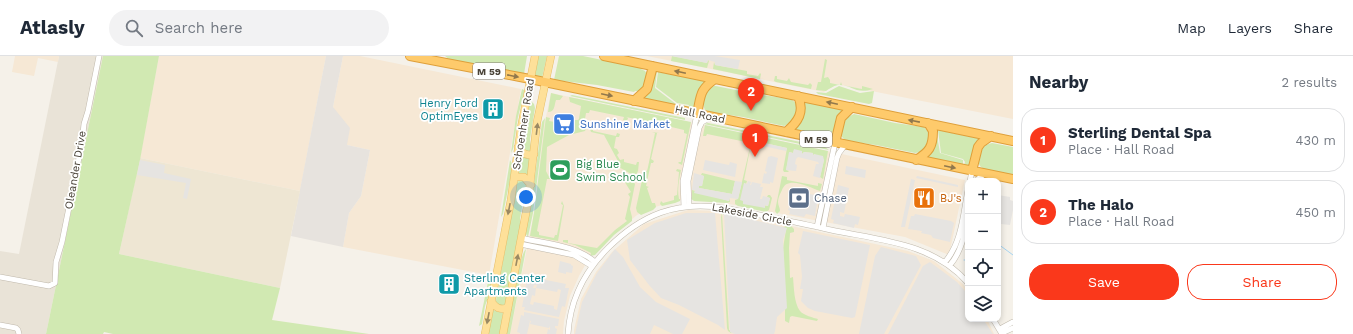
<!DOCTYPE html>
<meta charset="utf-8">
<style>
:root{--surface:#fff;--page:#f2f2f3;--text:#1f2937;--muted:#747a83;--line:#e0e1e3;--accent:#fa381b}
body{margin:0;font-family:"Work Sans",sans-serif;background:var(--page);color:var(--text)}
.controls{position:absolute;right:12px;bottom:12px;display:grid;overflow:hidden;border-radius:8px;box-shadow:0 2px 6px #0003}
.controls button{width:36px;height:36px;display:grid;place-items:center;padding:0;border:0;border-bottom:1px solid var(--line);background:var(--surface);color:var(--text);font:20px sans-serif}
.you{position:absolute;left:526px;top:141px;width:14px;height:14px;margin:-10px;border:3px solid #fff;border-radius:50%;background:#1a73e8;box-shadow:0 0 0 6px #1a73e833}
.badge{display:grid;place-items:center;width:26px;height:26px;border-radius:50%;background:var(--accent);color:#fff;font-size:13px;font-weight:700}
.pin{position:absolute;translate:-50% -33px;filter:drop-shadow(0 1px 2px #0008)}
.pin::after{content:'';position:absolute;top:21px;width:14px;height:12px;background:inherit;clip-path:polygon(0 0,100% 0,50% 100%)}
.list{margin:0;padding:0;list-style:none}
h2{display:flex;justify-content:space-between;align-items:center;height:52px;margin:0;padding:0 16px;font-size:17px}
h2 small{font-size:13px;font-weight:400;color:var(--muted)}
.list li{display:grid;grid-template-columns:26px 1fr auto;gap:12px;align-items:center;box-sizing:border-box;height:64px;margin:0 8px 8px;padding:0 8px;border:1px solid var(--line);border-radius:16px}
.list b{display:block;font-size:15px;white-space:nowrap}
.list p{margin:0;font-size:13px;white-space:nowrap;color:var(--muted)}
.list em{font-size:13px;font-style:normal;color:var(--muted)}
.actions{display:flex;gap:8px;padding:12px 16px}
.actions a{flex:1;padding:9px 0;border:1px solid var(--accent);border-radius:16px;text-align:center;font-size:14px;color:var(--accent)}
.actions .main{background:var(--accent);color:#fff}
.icon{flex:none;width:22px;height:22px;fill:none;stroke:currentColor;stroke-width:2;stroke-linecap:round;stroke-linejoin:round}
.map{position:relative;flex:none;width:1013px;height:278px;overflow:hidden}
header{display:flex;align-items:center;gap:24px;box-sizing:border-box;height:56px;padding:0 20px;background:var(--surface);border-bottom:1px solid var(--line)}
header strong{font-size:19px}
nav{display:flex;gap:22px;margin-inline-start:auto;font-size:14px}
.search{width:280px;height:36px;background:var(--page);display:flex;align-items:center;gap:10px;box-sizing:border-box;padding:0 14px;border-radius:22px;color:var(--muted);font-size:15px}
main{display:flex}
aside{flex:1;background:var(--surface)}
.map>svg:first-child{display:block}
.residential{fill:#e9e3d7}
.commercial{fill:#f6e8d5}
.industrial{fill:#e7e3de}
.education{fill:#eee6d3}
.green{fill:#d1e9b2}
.parking{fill:#e6e4e1;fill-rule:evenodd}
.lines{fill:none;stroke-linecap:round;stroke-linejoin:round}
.stream{stroke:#a6d4f1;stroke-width:1}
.minor-casing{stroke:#c0b9ac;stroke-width:6}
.major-casing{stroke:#e5bd67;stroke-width:8}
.highway-casing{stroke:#de9f3a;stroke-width:10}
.minor{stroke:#fff;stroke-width:5}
.major{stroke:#fee099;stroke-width:7}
.highway{stroke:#feca6b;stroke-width:8}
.oneway{fill:#91784c}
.oneway2{fill:#9a8963}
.labels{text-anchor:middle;stroke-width:3.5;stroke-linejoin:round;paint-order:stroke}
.shield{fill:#fff;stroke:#807b73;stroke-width:1}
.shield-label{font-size:10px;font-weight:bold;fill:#494237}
.culture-label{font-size:11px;fill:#0d838f;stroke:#fff;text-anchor:end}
.street-label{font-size:11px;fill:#494237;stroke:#fff}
.shop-label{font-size:11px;fill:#366cbe;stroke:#fff;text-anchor:start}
.leisure-label{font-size:11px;fill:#27864d;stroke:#fff;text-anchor:start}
.service-label{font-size:11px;fill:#4e5e75;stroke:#fff;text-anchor:start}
.food-label{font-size:11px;fill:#c56008;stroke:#fff;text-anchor:start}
</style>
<header>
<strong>Atlasly</strong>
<div class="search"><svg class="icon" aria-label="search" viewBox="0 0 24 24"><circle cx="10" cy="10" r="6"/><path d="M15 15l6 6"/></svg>Search here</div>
<nav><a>Map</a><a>Layers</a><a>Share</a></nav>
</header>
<main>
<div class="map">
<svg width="1013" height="278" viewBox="0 0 1013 278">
<rect width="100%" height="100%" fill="#f5f1e9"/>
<!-- residential -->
<path class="residential" d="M59 0H103L46 278H0V195L19 198Z"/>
<!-- commercial -->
<path class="commercial" d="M15 0H59L58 6 38 2 34 20 12 16Z
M159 0H326L300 135 140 102Z
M343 0H360L521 33 489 219 343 191 349 157 361 140 370 94 347 89 333 51Z
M647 0H1013V63L836 28 824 36Z
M551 37 965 124 949 199 905 181 692 141 655 151 637 159 592 197 579 220 570 240 564 265 563 278H510L534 157 544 70Z
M688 154 721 155 908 195 934 205 963 228 968 235V263H987L994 278H574V274L581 243 596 216 612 196 644 168Z"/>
<!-- industrial -->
<path class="industrial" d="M326 0H343L333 51 350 72 347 89 370 94 361 140 349 157 343 191 291 180Z"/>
<!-- education -->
<path class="education" d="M140 102 300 135 280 232 119 198Z"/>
<!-- green -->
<path class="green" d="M103 0H159L140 104 119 198 280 232 272 264 369 278H113L104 276 103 278H46Z
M445 0H527L524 18 450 4Z
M538 0H547L542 22 534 19Z
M559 0H583L641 12V13L645 15 647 18C645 26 645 36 635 35L634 36 597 29 554 24Z
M672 0 707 7 708 4 709 5 707 12 671 5Z
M825 3 827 4 824 22 828 21 830 24V27L840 29 841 26 842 29 862 33V30L873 33C855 39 852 28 838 29 833 30 829 33 826 35L816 34 818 26H821Z
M714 6 715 9 747 15V18L758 20 760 17 761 18 760 23 713 13Z
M655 15H657L655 32 676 48 688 50 687 52 642 42Z
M658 16 705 25 695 53 688 52 689 49 677 47 656 31Z
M775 20H777V23L787 25 789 22 791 26 808 29 810 27 812 29 811 33 776 26 774 25Z
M716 30 755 38 791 43 797 48C797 58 793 67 784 70L743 61 709 56V55L705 54C702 48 704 35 710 31 712 30 714 30 716 30Z
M839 30 860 37 874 35 872 47 869 48 818 38 816 36 826 37Z
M522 33 524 34V37L518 61 513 93 511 97 516 60Z
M551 37 563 40 560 44H556C554 50 555 56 548 56Z
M572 39 685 62V64L570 40Z
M569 41 691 66 682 109 678 107 679 106H681L687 78 684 77V74L663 69 661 73 653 72V67L626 61 628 62 627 65 623 64 624 61 590 54 589 57H586L584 69 587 71 585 75 569 79 547 91 546 115 550 123H547L537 175 539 176V179L554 182 555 179H557L563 149 561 148 562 145 564 150 558 185 530 180 534 157 546 61 550 62 549 65 555 66 554 70 573 74 575 64H578L579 63 581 50 570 46Z
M531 45 534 48 535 52 530 83 531 95 529 97 523 92 528 61V50Z
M804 46 844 54 834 82 794 74 800 66Z
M854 58 895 67 924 71 929 77 927 90 921 96 915 97 876 89 846 85 842 81 841 78 846 62Z
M545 62 533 157 528 181 526 178V175L532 143 542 66Z
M708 67 825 91 829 94 704 68Z
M705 69 828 95 823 123 820 121 824 104 814 98 813 100V97L804 96 802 98 794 94 793 97 790 96 786 114 789 115 788 116H784L783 114 787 92 755 85 754 88H751L744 124 747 125 746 128 744 127 743 147 768 150 770 142 767 141 768 139H770L772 142 769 154 766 156 738 150 735 148V144L738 143 751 87 707 78 706 80H703Z
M592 72 593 73V75L616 80 617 77 620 78 619 81H616L614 92 617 93 619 97 617 99 620 104 624 103V106L636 109 637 106H639L638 115 636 119H633L617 110V108L619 107 604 79 591 76 590 73Z
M936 73 940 97 963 104V109L927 101C935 94 935 84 936 73Z
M938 74 981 83 971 110 964 109 965 106 963 103 941 97Z
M652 76 659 77H657L651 103 654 105 653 107H651L646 130 649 131 647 132 652 147H655L656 151 653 154 641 159 637 156 636 152 644 115H647L648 111 655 77Z
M992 87 1013 91V119C1006 117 980 115 979 108 978 105 980 101 980 99 982 90 985 89 992 87Z
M520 100 530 103 529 120 518 118Z
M510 104 513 109 512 114 503 158 501 161Z
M677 113 681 114C679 124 677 133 679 143H680V145L675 147 662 150 660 148 661 145 663 147 674 144V140L677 139 679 116 676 115Z
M619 117 633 125 635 128 630 153 632 161V165L614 179 595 199 590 200 591 197 575 189 563 186V184H568V187L597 192 615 174 627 165 625 163 630 141 628 138 631 136 621 120 618 121 617 119Z
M702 117 735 125 732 138 699 132V130H702L704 120 701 119Z
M782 120 787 121V124L818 130V127L822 128 820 135C809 131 787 119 782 134 780 138 778 142 778 146 778 149 780 152 780 155L777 158 775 155Z
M520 124H522L526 129 520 163V172L506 247 502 251 496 246V244L517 126Z
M692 134 729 145 730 142V146L727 147 694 145 690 142 692 141Z
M724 156 725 159 722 158 729 274 732 275 731 277 728 275 727 272 721 161 722 157Z
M786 170H791L794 173V176L790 177 789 192 790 222 793 221C794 232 794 247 800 255 803 259 814 262 818 263L817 265 792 260 790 261 789 267 785 265V253L786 251 783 192 786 174 783 172Z
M526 193 510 278H506L517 221C520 213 521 198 526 193Z
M490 216 493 221 489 239 485 250 482 268 479 270Z
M493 254 503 257 500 278H488Z"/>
<!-- parking -->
<path class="parking" d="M671 0H715L740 4 738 13 715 9V6L708 4 707 7Z
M755 85 787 92 786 95 754 88Z
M794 93 802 95V98L804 96 813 97V100L814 98 823 100 824 104 820 122 813 120 816 108H819L818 106 798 101 796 103 795 108 797 109 796 115 786 114 789 96 793 97Z
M771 100 778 102 773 127 770 126V128L762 127 764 117 766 118 767 116 765 115 768 101Z
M140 104 165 109 164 117 191 123 187 143 183 142 186 127 137 119Z
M705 104 729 109 730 106 737 108 735 121 703 114Z
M846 110 866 114 865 122 845 118Z
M694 117 704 120 702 130H699V132L732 138 735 125 742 126 738 143 730 142 729 145 694 137 695 134H692Z
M917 120 958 129V131L916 122Z
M911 123 915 124 905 171H901Z
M748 125 751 126 750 129H751L752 126 761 128 760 131H763L760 143H762L763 140 770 142 768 150 765 149V152L743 148V145L740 144 744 127 747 128Z
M838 129 849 132 844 157 840 156V160L844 161 845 158 860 161 858 169 855 168 854 172 833 167 834 164 831 163Z
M809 138 816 139V141H818L815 160 806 158 804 161 789 158 790 155 788 154 790 148 806 151 805 154 809 152V151L807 150Z
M998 139 1010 141V144L1013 145V154L1010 169 1001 168 1000 171 998 170Z
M686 157H715L725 274 718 269 679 249 661 242 649 229 630 204 627 184 655 167Z
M724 157 787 172 783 184 787 252 777 261 775 275 774 278H735L730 276Z
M915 158 951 165 954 167 950 186 933 182 931 179 921 177 922 175 908 173 911 160H914Z
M803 175 870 189 855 261 852 262 815 255 808 252 801 245 803 233H800L802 221 800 199 798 197Z
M881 191 916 200 921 209 884 278H859L875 200Z
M615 193 623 201 640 231 656 246 690 263 682 278H673L654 269 650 278H575L582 246 597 217Z
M560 205 571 208V209L573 210 572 217 566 216V218L558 216Z
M930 206 957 226 965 235 968 239V263H983L993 278H888L923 210Z
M531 221 566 228 565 232H569L565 251 562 250 559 261 524 254 525 251H522L527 224 530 225ZM534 229H537L536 232 557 236 558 233 561 234 557 254 554 253V250L534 246 533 249 530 248 532 239 535 240 536 232H533Z
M524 256 559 263 558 270H555V272L557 273 556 278H547L548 273 550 274V270L549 272 530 268 531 265 527 264 530 265 527 278H520V277L517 276 521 259 524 260Z"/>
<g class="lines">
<!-- stream -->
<path class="stream" d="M998 188 1013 199
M964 204H968"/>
<!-- minor casing -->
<g class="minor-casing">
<path id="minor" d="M970 125 972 115
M976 125 984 118
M689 150 688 125 699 72 702 66 711 61
M684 151 683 125 697 58
M817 171 835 87
M823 172 837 102 839 97 845 89
M521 182C546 188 575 189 595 206
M520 188 574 199 592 210
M945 206C962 186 963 159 968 134
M950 209C962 195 965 177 968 158
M0 221 49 230 55 227 56 206 62 186 82 87 84 68 88 55 99 0
M993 263 1002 278
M0 269 16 272 18 274 19 278
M1000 273 1013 266
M1002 277 1013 272
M568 278C570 244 585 215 608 192 641 159 677 144 724 152 760 159 796 166 831 174 879 184 934 187 968 227"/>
</g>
<!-- major casing -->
<g class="major-casing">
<path id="major" d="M518 91C523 98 526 100 534 98
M515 121H524L531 129
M491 245C496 252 499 254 508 252
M485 278 511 144 521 72 535 0
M503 278 528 146 537 66 551 0"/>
</g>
<!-- highway casing -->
<g class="highway-casing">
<path id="highway" d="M410 0 530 23 1013 123
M604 0 1013 85
M634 45 647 33 653 10
M697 58C701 40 699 34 715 23
M786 76C798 66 805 56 798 40
M835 87 841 62 852 51
M916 104C929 96 933 91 933 75L928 67
M972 115 978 91 981 87 991 80"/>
</g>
<!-- minor -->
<use href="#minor" class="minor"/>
<!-- major -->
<use href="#major" class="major"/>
<!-- highway -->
<use href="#highway" class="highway"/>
</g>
<!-- one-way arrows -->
<defs><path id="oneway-solid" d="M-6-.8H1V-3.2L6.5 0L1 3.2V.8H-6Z"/></defs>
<g class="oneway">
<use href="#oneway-solid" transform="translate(680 16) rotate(-168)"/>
<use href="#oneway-solid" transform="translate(513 20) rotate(11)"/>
<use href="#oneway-solid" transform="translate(607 39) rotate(12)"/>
<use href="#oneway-solid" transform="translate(832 47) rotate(-168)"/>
<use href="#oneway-solid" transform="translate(914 65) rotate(-169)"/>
<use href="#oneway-solid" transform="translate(950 111) rotate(12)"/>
</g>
<g class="oneway2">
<use href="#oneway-solid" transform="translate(537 73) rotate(-83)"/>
<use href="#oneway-solid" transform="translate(509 153) rotate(101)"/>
<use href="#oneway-solid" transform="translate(517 204) rotate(-79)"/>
<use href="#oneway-solid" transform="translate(488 262) rotate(101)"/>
</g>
<!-- icons -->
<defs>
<g id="building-square" transform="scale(1.15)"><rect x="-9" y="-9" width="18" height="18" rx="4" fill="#0f9aa8" stroke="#fff"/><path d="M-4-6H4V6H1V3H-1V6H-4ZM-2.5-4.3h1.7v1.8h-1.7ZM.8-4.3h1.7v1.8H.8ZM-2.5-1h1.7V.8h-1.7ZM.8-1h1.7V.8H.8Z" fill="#fff"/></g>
<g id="supermarket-square" transform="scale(1.15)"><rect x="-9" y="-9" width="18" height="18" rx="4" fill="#3f7fe0" stroke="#fff"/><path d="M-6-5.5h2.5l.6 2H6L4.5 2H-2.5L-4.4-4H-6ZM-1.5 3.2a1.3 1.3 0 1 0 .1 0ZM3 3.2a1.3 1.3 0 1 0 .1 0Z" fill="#fff"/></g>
<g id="stadium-square" transform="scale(1.15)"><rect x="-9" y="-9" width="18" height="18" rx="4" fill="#2e9e5b" stroke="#fff"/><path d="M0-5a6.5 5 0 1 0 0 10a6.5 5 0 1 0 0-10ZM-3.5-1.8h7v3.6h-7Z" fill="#fff"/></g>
<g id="bank-square" transform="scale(1.15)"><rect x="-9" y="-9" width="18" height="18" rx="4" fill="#5c6f8a" stroke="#fff"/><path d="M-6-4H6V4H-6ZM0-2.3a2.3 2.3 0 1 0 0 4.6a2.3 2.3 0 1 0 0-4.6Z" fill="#fff"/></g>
<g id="restaurant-square" transform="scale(1.15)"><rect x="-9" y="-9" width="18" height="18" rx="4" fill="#e8710a" stroke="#fff"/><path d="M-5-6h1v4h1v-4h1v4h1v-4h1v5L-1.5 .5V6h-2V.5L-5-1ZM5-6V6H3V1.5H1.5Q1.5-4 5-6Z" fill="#fff"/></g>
</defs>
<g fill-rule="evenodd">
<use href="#building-square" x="493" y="53"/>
<use href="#supermarket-square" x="564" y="68"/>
<use href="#stadium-square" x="560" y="114"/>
<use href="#bank-square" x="799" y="142"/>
<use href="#restaurant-square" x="924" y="142"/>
<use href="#building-square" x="449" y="228"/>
</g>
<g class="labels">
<!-- shield labels -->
<g class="shield">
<rect x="473" y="7" width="32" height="16" rx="3"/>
<rect x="800" y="75" width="32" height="16" rx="3"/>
</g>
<g class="shield-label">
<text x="489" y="19">M 59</text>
<text x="816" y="87">M 59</text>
</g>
<!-- culture labels -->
<g class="culture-label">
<text x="478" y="51">Henry Ford<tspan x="478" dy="13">OptimEyes</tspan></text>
<text x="464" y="226" text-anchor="start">Sterling Center<tspan x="464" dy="13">Apartments</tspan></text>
</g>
<!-- street labels -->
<g class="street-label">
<text transform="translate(700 58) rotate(12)" y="4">Hall Road</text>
<text transform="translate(523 68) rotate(-81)" y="4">Schoenherr Road</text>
<text transform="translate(75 114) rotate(-80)" y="4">Oleander Drive</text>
<text transform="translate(752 158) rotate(11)" y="4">Lakeside Circle</text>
</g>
<!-- shop labels -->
<g class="shop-label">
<text x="580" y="72">Sunshine Market</text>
</g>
<!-- leisure labels -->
<g class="leisure-label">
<text x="576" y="112">Big Blue<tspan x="576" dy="13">Swim School</tspan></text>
</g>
<!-- service labels -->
<g class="service-label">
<text x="814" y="146">Chase</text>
</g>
<!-- food labels -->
<g class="food-label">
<text x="940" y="146">BJ's</text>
</g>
</g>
</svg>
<div class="controls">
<button>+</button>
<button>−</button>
<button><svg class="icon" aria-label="locate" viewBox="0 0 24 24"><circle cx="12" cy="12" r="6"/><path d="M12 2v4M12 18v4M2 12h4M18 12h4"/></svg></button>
<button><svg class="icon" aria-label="layers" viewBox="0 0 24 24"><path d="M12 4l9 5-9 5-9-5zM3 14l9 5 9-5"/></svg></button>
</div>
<div class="you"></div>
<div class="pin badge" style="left:755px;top:101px">1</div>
<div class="pin badge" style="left:751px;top:55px">2</div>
</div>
<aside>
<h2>Nearby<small>2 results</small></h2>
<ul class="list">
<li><span class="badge">1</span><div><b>Sterling Dental Spa</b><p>Place · Hall Road</p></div><em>430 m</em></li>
<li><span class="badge">2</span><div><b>The Halo</b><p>Place · Hall Road</p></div><em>450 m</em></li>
</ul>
<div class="actions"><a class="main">Save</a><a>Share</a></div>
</aside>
</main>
